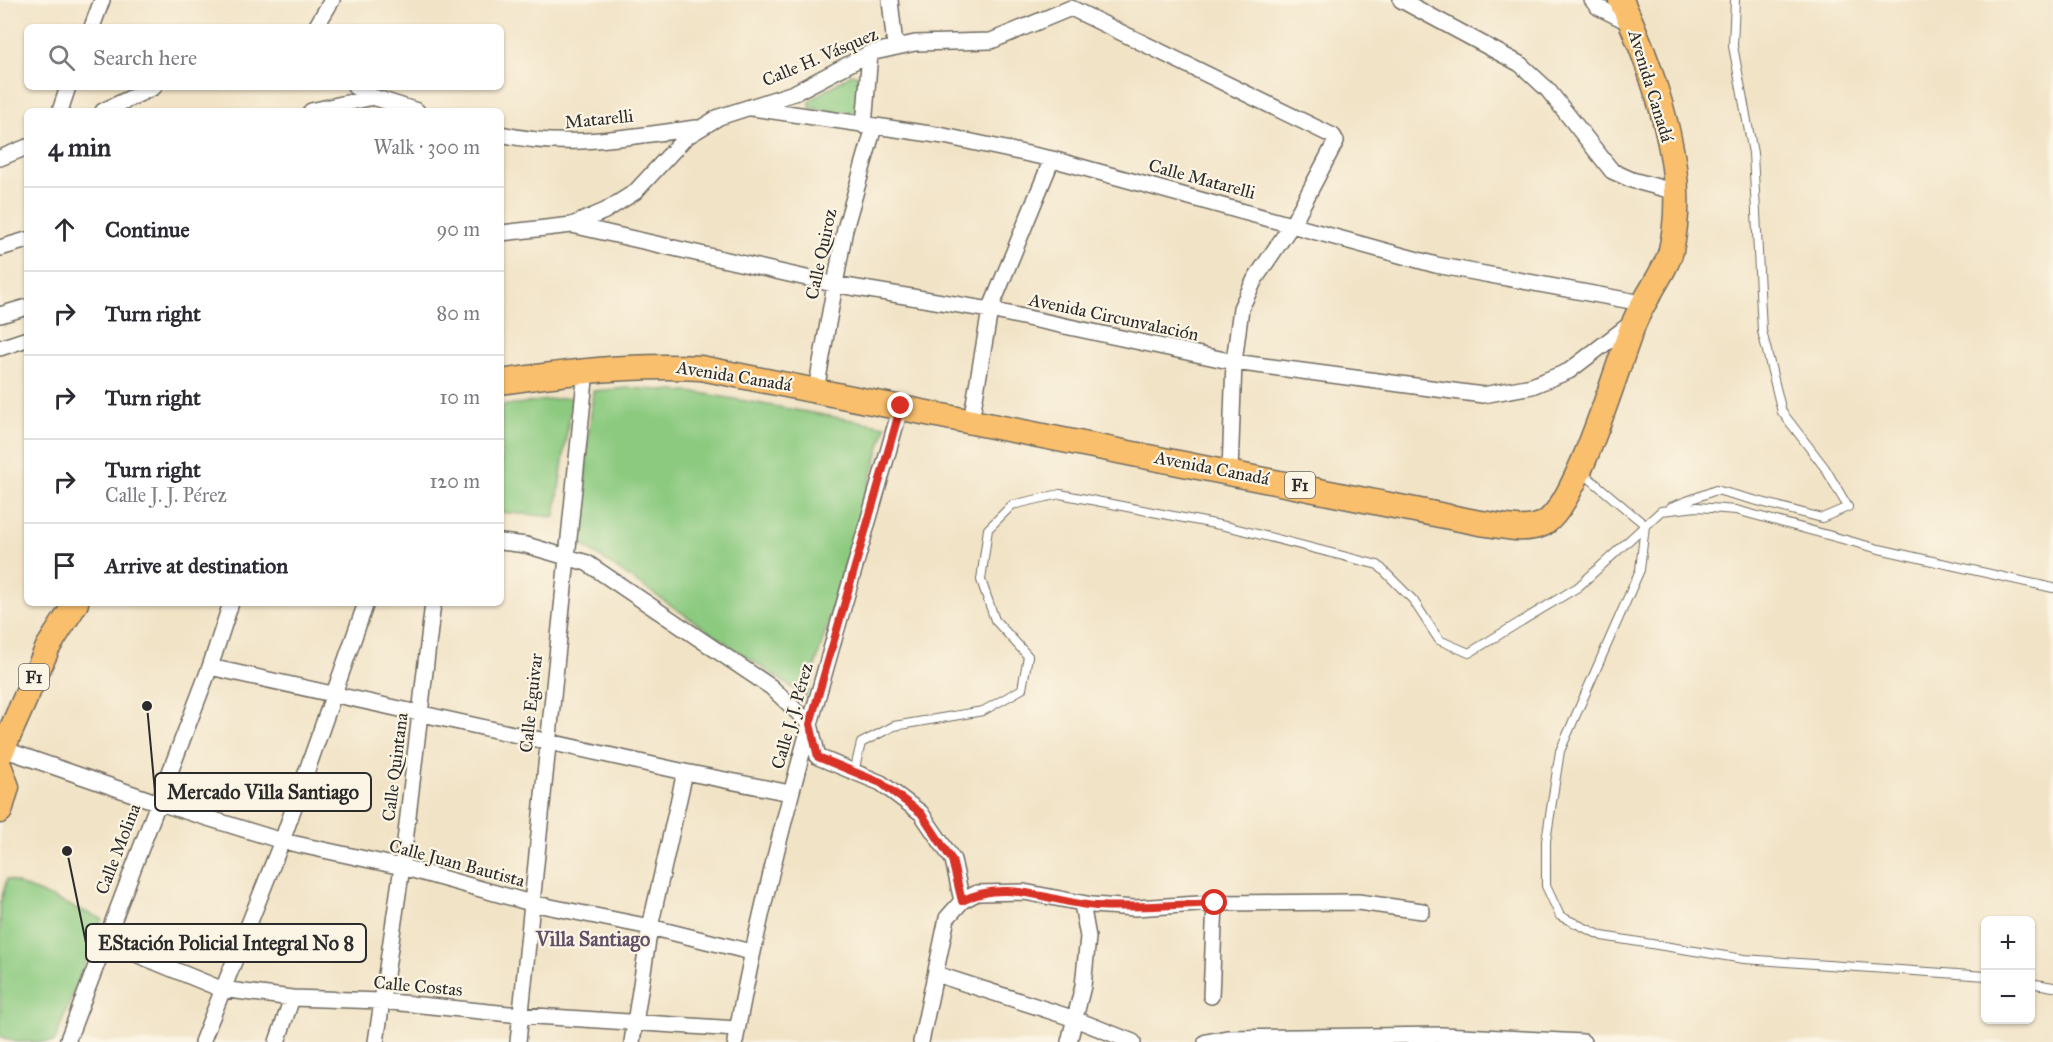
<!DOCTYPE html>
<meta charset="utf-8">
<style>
:root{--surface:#fff;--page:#f7f7f7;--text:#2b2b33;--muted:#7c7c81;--line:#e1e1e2}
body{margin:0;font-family:"IM FELL Great Primer",serif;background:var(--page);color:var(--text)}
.controls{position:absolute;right:18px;bottom:18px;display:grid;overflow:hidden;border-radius:9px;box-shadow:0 2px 4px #0004}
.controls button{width:54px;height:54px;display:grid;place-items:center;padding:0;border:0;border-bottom:2px solid var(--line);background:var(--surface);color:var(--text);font:30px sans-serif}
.stop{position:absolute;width:18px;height:18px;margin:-14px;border:4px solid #d93025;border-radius:50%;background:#fff}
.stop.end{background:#d93025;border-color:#fff;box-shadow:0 2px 6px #0008}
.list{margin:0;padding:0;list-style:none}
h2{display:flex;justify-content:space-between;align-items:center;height:78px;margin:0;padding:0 24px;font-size:26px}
h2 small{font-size:20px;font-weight:400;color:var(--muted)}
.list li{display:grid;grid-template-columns:39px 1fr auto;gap:18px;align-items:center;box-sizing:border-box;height:84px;padding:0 24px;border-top:2px solid var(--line)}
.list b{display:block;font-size:22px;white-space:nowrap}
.list p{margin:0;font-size:20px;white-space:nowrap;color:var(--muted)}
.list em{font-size:20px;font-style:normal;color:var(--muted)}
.icon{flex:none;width:33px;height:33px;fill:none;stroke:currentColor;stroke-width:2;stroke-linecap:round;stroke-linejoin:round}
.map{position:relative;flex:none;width:2053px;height:1042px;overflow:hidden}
.search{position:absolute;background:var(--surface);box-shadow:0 2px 4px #0004;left:24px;top:24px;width:480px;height:66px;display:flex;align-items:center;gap:15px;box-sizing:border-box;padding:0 21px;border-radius:9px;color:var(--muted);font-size:22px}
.panel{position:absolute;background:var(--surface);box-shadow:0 2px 4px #0004;left:24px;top:108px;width:480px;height:498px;border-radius:9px}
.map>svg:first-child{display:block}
.green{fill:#8cca80;stroke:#5c7a56;stroke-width:1.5}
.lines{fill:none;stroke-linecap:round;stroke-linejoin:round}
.service-casing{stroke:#706b61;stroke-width:10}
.minor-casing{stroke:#706b61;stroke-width:18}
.trunk-casing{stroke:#706b61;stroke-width:27}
.service{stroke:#fff;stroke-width:8}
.minor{stroke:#fff;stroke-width:15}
.trunk{stroke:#f9bf6d;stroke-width:24}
.route{stroke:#d93025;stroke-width:8}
.labels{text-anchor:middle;stroke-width:4.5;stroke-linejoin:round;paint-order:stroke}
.shield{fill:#fcf5e5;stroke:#6a6863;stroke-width:1.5}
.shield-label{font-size:16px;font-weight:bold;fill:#2b2b2b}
.street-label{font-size:18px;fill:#2b2b2b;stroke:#fcf5e5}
.neighbourhood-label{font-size:20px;font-weight:bold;fill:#625068;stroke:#fcf5e5}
.leader{fill:none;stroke:#2b2b2b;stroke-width:2}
.callout-dot{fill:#2b2b2b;stroke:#fcf5e5;stroke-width:2}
.callout{fill:#fcf5e5;stroke:#2b2b2b;stroke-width:2}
.callout-label{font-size:20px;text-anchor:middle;font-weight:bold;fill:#2b2b2b}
</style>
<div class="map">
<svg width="2053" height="1042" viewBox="0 0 2053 1042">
<rect width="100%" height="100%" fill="#fcf5e5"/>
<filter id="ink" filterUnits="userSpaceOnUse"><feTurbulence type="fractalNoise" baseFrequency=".0167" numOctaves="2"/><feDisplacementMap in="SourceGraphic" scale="12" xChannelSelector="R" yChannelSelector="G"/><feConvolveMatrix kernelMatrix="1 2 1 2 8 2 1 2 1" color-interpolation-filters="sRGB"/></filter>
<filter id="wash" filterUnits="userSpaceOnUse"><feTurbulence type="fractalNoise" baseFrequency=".008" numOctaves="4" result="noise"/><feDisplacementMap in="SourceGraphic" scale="24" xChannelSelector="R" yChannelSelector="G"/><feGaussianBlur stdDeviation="1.35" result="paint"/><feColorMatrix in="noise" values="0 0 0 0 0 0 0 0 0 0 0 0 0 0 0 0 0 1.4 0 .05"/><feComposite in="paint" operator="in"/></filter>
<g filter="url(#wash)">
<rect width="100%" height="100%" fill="#f1e3c6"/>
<!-- green -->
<path class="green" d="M851 74 859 76 858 114 810 108V101Z
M630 388 700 393 886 426 806 697 579 543 593 391Z
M572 397 555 517 501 512V406Z
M7 879 102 919 54 1042H15L0 1036V903Z"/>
</g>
<g filter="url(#ink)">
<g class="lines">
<!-- service casing -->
<g class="service-casing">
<path id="service" d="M1583 473 1645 525 1640 570 1560 751 1546 841V886L1560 916 1602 936 1744 959 1986 976
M1671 507 1716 490 1822 518 1848 507 1825 468 1782 412 1762 331 1753 153 1733 46 1735 0
M854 772 861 743 894 726 983 711 1022 689 1028 656 995 620 981 580 988 529 1012 505 1060 494 1230 527 1378 565 1413 600 1439 640 1469 653 1578 587 1661 511 1697 507 1736 510 1879 549 2053 588
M2030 983 2053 987"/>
</g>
<!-- minor casing -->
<g class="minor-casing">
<path id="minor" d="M890 0 895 46
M1401 0 1520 64 1548 90 1612 171 1632 180 1676 192
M1592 0 1598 7 1632 24
M92 27 102 0
M316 27 332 0
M355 87 373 97 417 111
M752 108 944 136 1052 159 1436 265 1642 303
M60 111 68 87
M103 111 154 87
M311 111 373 97
M864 126 870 53
M501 134C568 150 630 136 697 128
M0 158 27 147
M572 225 833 284 990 310 1234 362 1483 395 1532 386 1569 371 1633 322
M501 233 572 225 605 211 635 192 686 137 719 117 794 93 870 53 915 43 991 41 1071 8 1333 136 1336 141 1293 223 1255 279 1241 308 1234 362 1230 471
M0 248 27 240
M0 315 27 307
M0 348 27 339
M816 390 845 229 874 127
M971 421 990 310 1052 159
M501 542 526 545 587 563 771 687 810 724 818 757 881 783 921 813 953 860 962 901
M210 667 685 772 790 793
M3 749 156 802 282 841 402 867 531 903 650 927 751 952
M104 941 221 989 292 998 381 1001 520 1015 737 1029
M936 974 1075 1019 1133 1042
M1211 996 1215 903
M67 1042 210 667 231 603
M202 1042 282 841 366 603
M277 1042 292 998
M376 1042 402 867 433 603
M518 1042 586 370
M632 1042 650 927 685 772
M735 1042C774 826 842 617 901 406
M921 1042 947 918 962 901 977 893 1024 892 1092 905 1135 908 1215 903 1358 902 1422 911
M1069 1042 1083 986 1088 937 1082 904
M1206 1042 1227 1038 1442 1035 1583 1042"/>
</g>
<!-- trunk casing -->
<g class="trunk-casing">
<path id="trunk" d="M501 382C568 372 633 364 701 368L1480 523C1499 525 1524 533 1543 524 1577 507 1618 362 1634 323 1642 302 1668 267 1671 250 1675 232 1677 209 1676 191 1674 133 1646 53 1621 0
M0 755 48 647 76 603
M0 768 7 787 0 811"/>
</g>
<!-- service -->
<use href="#service" class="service"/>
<!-- minor -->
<use href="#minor" class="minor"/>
<!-- trunk -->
<use href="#trunk" class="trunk"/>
</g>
</g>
<g class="lines" filter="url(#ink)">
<!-- route -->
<path class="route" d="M901 406 810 724 818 757 881 783 921 813 952 860 962 901C1005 877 1052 903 1096 906 1136 908 1176 905 1215 903"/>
</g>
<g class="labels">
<!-- shield labels -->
<g class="shield">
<rect x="1285" y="472" width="30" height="26" rx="4.5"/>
<rect x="19" y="664" width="30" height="26" rx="4.5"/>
</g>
<g class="shield-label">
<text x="1300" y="491">F1</text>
<text x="34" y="683">F1</text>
</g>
<!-- street labels -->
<g class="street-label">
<text transform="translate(820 57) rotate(-23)" y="6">Calle H. Vásquez</text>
<text transform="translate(1651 86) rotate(73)" y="6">Avenida Canadá</text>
<text transform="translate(599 119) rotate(-6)" y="6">Matarelli</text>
<text transform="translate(1202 179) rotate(15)" y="6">Calle Matarelli</text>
<text transform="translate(821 254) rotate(-78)" y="6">Calle Quiroz</text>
<text transform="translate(1114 317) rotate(12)" y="6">Avenida Circunvalación</text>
<text transform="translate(734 376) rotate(9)" y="6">Avenida Canadá</text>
<text transform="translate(1212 468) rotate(11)" y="6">Avenida Canadá</text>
<text transform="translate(531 703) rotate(-84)" y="6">Calle Eguivar</text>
<text transform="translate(792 716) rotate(-74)" y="6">Calle J. J. Pérez</text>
<text transform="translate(395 767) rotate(-83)" y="6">Calle Quintana</text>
<text transform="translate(118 849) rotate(-69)" y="6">Calle Molina</text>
<text transform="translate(457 863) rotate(15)" y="6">Calle Juan Bautista</text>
<text transform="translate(418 986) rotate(5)" y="6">Calle Costas</text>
</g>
<!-- neighbourhood labels -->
<g class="neighbourhood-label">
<text x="593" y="946">Villa Santiago</text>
</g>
</g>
<!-- callouts -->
<path class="leader" d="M147 706L155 792M67 851L86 943"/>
<g class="callout-dot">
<circle cx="147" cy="706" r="6"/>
<circle cx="67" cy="851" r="6"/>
</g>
<g class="callout">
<rect x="155" y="773" width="216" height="38" rx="6"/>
<rect x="86" y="924" width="280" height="38" rx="6"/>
</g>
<g class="callout-label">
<text x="263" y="799">Mercado Villa Santiago</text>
<text x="226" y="950">EStación Policial Integral No 8</text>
</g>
</svg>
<div class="controls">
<button>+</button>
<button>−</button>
</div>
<div class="stop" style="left:1215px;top:903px"></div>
<div class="stop end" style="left:901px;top:406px"></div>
<div class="search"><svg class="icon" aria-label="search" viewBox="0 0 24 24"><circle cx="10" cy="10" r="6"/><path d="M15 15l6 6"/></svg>Search here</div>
<section class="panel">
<h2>4 min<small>Walk · 300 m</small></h2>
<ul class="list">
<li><svg class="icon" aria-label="ahead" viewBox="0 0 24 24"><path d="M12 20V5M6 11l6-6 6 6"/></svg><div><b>Continue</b></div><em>90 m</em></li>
<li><svg class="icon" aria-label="right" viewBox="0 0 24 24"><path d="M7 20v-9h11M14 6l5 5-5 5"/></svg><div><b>Turn right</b></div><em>80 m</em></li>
<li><svg class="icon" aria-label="right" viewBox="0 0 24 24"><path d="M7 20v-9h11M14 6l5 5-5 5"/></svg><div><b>Turn right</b></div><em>10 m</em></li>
<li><svg class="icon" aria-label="right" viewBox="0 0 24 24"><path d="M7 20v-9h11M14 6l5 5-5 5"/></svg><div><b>Turn right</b><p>Calle J. J. Pérez</p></div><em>120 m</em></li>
<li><svg class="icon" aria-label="arrive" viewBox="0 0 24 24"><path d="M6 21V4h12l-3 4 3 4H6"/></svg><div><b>Arrive at destination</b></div></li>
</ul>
</section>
</div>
